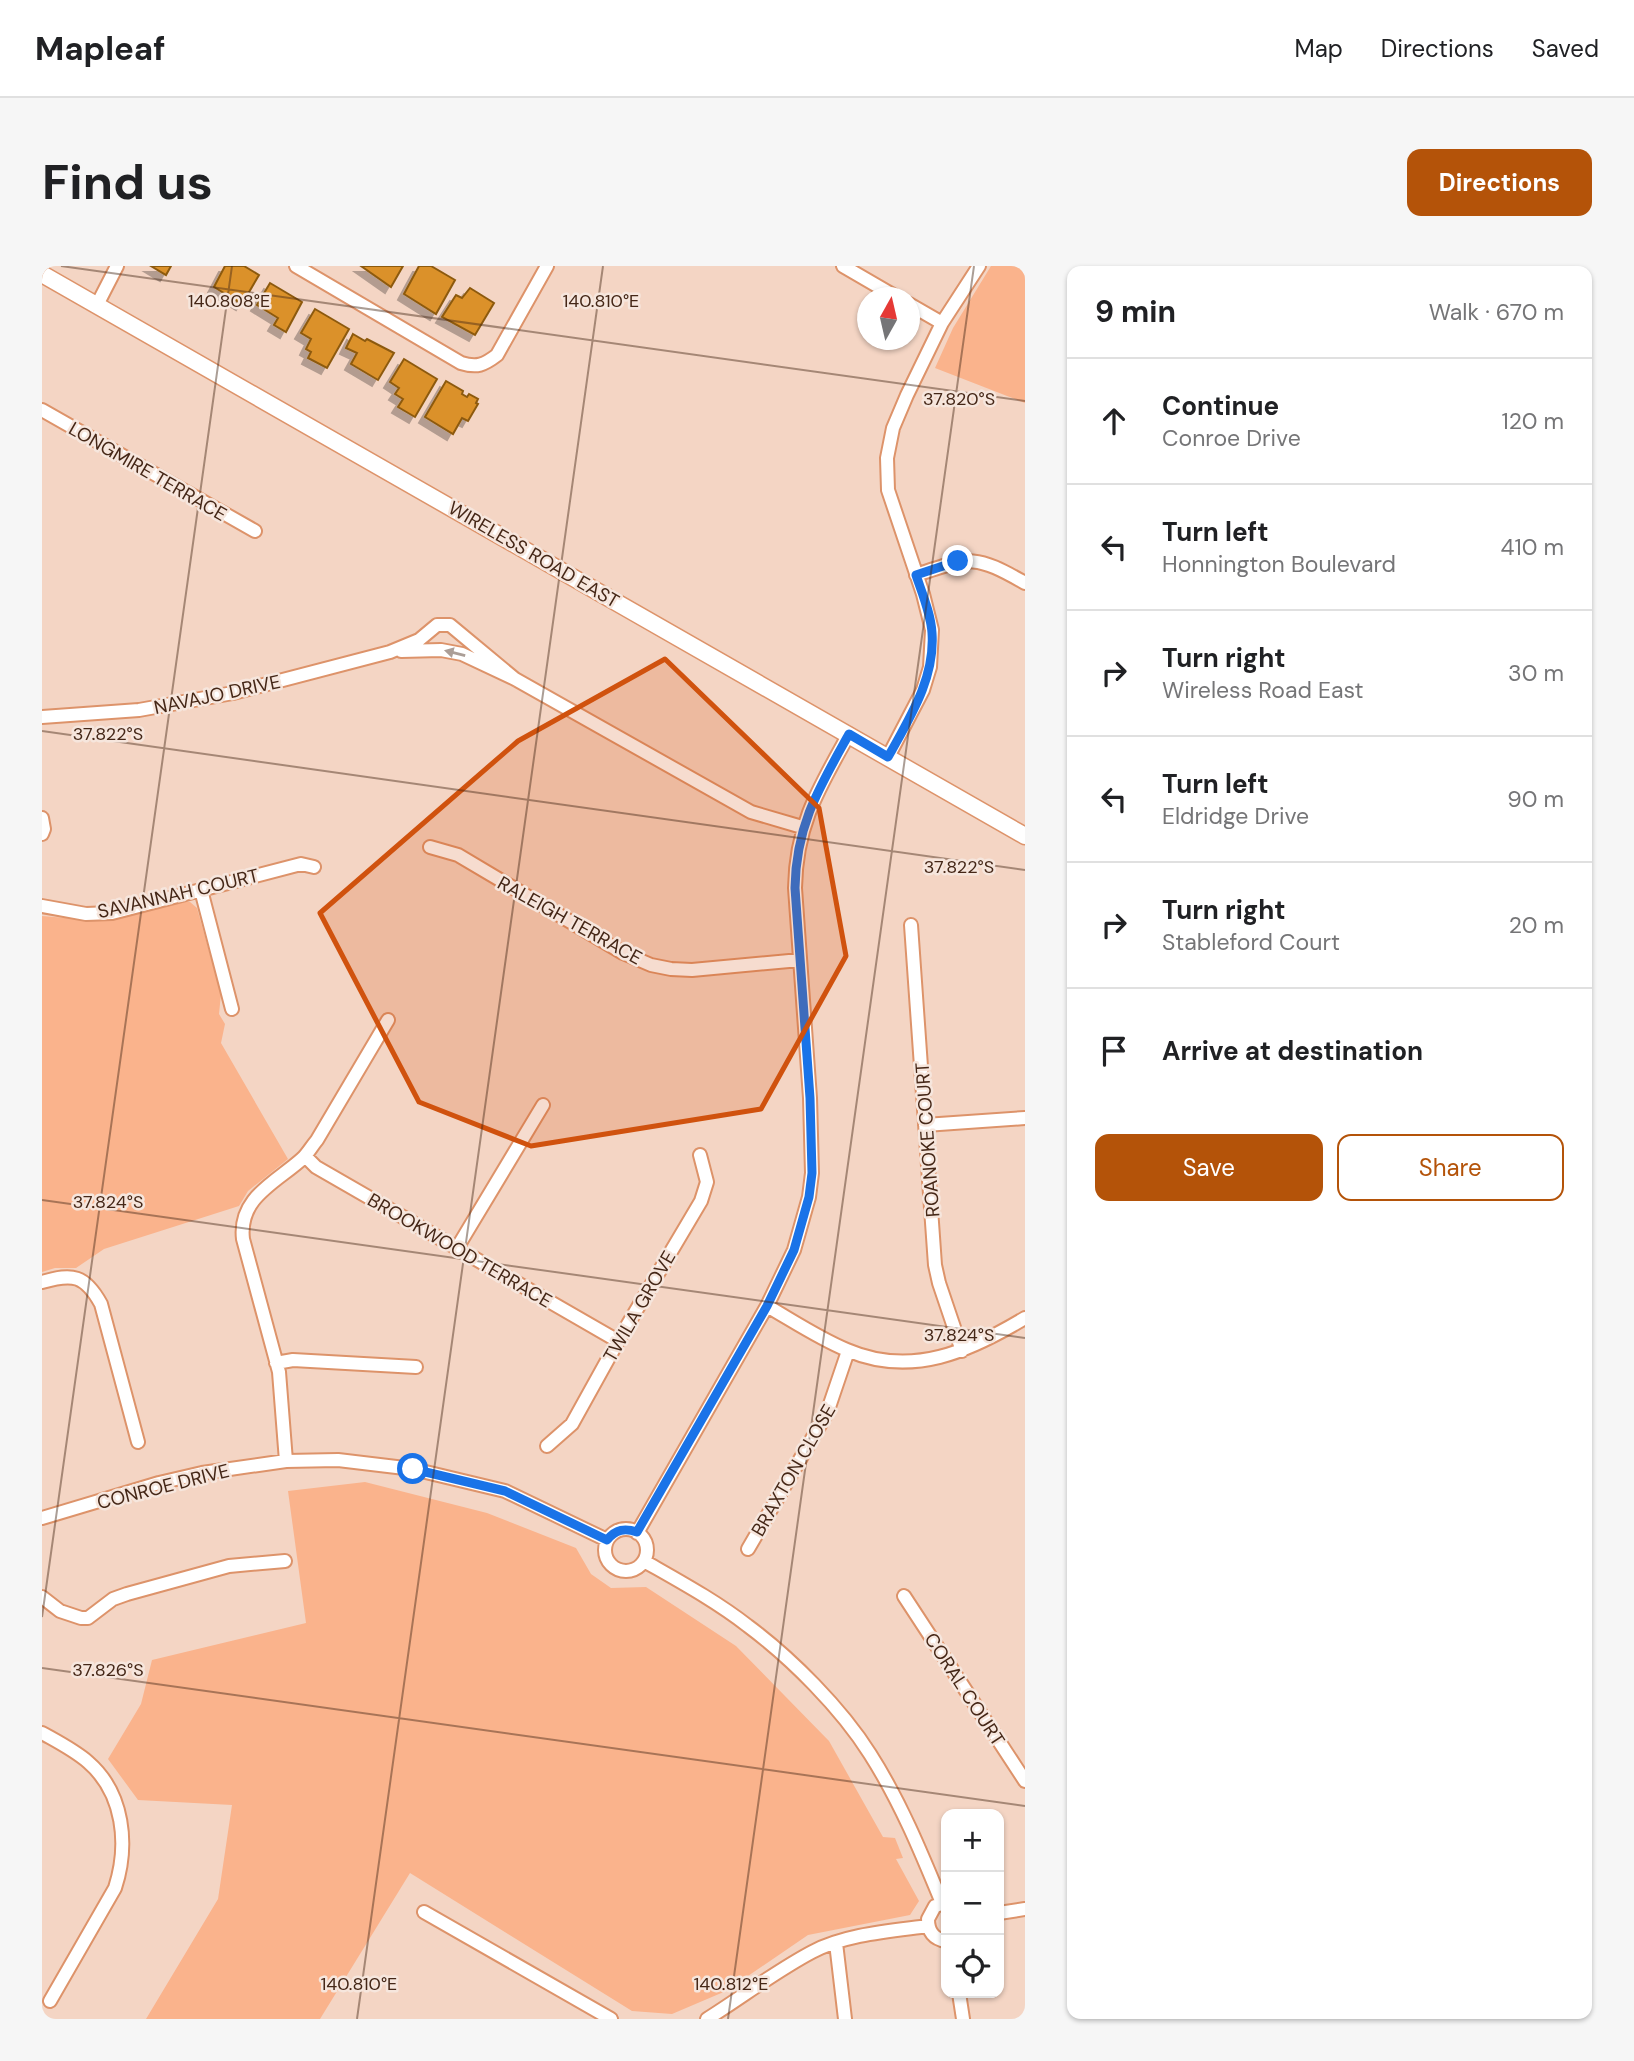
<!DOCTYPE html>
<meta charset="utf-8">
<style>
:root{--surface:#fff;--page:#f6f6f6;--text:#202124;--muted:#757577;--line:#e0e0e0;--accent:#b45309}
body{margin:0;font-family:"DM Sans",sans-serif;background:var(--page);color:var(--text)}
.controls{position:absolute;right:21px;bottom:21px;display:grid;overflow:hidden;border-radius:14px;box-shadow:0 2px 5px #0004}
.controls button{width:63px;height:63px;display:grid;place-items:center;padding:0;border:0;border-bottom:2px solid var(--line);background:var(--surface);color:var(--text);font:35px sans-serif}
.compass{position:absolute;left:815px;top:21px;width:63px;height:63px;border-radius:50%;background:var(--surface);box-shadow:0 2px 5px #0004;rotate:8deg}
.stop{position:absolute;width:21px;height:21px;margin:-16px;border:5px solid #1a73e8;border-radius:50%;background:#fff}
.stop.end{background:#1a73e8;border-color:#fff;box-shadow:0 2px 7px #0008}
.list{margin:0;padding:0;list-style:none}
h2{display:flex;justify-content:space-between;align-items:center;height:91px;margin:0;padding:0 28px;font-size:30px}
h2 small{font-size:23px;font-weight:400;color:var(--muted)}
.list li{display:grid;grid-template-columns:46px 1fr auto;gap:21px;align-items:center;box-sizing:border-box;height:126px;padding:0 28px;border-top:2px solid var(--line)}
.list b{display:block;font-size:26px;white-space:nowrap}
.list p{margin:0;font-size:23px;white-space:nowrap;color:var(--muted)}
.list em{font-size:23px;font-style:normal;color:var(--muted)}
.actions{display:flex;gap:14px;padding:21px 28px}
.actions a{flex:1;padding:16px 0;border:2px solid var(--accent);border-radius:14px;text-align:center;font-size:24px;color:var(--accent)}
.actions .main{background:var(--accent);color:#fff}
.icon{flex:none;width:38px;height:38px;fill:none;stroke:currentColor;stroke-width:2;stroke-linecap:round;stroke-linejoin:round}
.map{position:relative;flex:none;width:983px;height:1753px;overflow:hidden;border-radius:14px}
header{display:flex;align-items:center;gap:42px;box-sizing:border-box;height:98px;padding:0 35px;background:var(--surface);border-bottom:2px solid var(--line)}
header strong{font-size:33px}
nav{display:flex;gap:38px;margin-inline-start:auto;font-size:24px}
.intro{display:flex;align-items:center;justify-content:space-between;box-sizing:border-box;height:168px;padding:0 42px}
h1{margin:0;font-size:49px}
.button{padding:18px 32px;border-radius:14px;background:var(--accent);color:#fff;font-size:24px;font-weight:700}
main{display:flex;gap:42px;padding:0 42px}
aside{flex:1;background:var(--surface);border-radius:14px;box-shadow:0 2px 5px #0004}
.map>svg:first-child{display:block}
.green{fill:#fab38c}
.building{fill:#db912a;stroke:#8d5a10;stroke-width:2;filter:url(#shadow)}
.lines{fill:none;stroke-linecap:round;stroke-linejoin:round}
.street-casing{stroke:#dd936a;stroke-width:16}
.secondary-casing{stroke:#dd936a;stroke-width:19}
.street{stroke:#fff;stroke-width:12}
.secondary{stroke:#fff;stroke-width:16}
.oneway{fill:#ab9e97}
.route{stroke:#1a73e8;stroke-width:9}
.marked{fill:#d0520e;fill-opacity:0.2;stroke:#d0520e;stroke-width:5;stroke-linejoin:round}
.ticks{fill:none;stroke:#452717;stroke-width:2;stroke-opacity:0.45}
.labels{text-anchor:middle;stroke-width:5;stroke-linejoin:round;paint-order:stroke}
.street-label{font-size:19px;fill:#452717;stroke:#f6e6dd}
.ticks-label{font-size:18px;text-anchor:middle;fill:#452717;stroke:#f6e6dd;stroke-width:5;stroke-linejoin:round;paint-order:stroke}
</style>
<header>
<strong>Mapleaf</strong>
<nav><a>Map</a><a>Directions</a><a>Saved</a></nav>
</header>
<div class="intro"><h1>Find us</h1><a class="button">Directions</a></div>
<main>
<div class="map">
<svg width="983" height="1753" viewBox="0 0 983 1753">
<defs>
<filter id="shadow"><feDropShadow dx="-6" dy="6" stdDeviation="0" flood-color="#0004"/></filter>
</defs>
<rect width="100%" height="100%" fill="#f4d5c4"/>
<!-- green -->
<path class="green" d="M949 0H983V137L893 102 911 62Z
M134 635 148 636 155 642 179 728 177 748 183 758 179 777 246 893 206 925 197 940 62 983 34 1002H13L0 1006V650L61 655Z
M323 1216 445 1247 534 1282 549 1308 569 1322 604 1321 694 1380 787 1475 841 1571 853 1572 861 1592 854 1593 877 1635 868 1649 766 1669 684 1725 630 1748 590 1745 368 1607 278 1753H104L176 1633 190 1539 96 1534 66 1493 99 1438 110 1394 264 1357 246 1225Z"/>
<!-- building -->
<path class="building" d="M109 0H129L124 9Z
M183 0H202L217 9 200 38 172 21Z
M319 0H361L349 21Z
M377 0H389L413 14 394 48 362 28Z
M228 17 260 36 244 66 232 59 236 52 215 39Z
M428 22 452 37 433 69 400 51 414 29 420 32Z
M273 43 307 63 285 102 266 92 269 86 264 83 269 73 259 67Z
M311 68 323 75 325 73 352 87 336 114 309 98 315 87 304 82Z
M362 93 395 113 373 151 356 141 361 133 353 128 357 122 348 116Z
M404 115 421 125 420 128 425 131 427 128 436 133 434 137 436 138 426 155 420 152 411 168 383 151Z"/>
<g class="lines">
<!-- street casing -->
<g class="street-casing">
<path id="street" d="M254 0 419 97C435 102 442 99 455 89L505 0
M801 0 856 32
M867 38 900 57
M55 39 75 0
M0 144 213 265
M874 309C928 291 932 288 983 317
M359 385 399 384 420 388 473 413 709 546 760 561
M0 451 97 444 191 427 348 386 377 374 395 359H408L473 413
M846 491 881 424 888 401 890 364 881 328 846 224 845 192 851 162 865 129 900 57 937 0
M0 552 2 563 0 568
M388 581 416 589 581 687 609 699 629 703 650 704 758 694
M159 624 190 743
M0 640 44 648 70 647 259 598 272 601
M869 659 893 999 897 1017 920 1085
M883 859 983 852
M263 890 274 901 576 1075
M415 982 501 839
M0 1016C31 1007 43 1009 59 1038L96 1176
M725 1040C751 1055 778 1073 805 1084 870 1112 928 1085 983 1052
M234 1097 251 1094 374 1101
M505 1180 530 1158 576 1075 659 935 665 916 658 889
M244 1195 237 1106 201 973C196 931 235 916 261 892 266 887 270 880 275 874L346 754
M0 1252 117 1217 160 1207 244 1195 296 1194 371 1203 463 1225 565 1274
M563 1284a21 21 0 1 1 42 0a21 21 0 1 1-42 0Z
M595 1267 725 1040 752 984 767 931 770 907 768 832 753 622C754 558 777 522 807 468
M706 1283 785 1147 806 1085
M602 1295C637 1315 674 1335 706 1360 749 1392 799 1442 828 1488 858 1535 879 1586 900 1637
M862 1330 983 1515
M0 1331 18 1345 39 1352H46L71 1333 85 1328 187 1300 243 1295
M0 1467C16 1476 32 1484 46 1496 82 1527 87 1579 73 1622L8 1735
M904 1637 893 1640 886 1653C886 1666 892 1673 904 1675
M382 1646 569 1753
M957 1647 983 1643
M794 1677 803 1753
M917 1727 921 1753
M665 1753C700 1731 734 1705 770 1686 804 1668 849 1665 886 1660"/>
</g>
<!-- secondary casing -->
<g class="secondary-casing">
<path id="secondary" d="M0 8 983 570"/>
</g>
<!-- street -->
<use href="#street" class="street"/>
<!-- secondary -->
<use href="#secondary" class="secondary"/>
</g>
<!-- one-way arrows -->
<defs><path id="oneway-solid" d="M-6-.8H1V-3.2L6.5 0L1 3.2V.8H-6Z" transform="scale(1.75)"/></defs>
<use class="oneway" href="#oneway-solid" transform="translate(413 387) rotate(-166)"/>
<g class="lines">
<!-- route -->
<path class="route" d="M371 1203 463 1225 565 1274C574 1263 583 1262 595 1266L725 1040 752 984 767 931 770 907 768 832 753 622C754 559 777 522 807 468L846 491 850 484C870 448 893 410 890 367 889 348 880 327 874 309L916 295"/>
</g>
<!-- marked area -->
<path class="marked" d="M623 393 777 542 804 690 719 843 489 880 377 836 278 647 476 475Z"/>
<!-- ticks -->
<path class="ticks" d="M19 0 983 135M0 465 983 604M0 934 983 1072M0 1351 190 0M0 1402 983 1540M315 1753 561 0M686 1753 932 0"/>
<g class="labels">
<!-- street labels -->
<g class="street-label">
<text transform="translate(106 205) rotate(30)" y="7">LONGMIRE TERRACE</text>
<text transform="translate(492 288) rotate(30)" y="7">WIRELESS ROAD EAST</text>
<text transform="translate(175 428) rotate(-12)" y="7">NAVAJO DRIVE</text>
<text transform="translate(136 627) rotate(-13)" y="7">SAVANNAH COURT</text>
<text transform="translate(528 654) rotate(29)" y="7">RALEIGH TERRACE</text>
<text transform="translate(885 874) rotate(-94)" y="7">ROANOKE COURT</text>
<text transform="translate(418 984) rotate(30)" y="7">BROOKWOOD TERRACE</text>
<text transform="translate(597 1040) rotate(-60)" y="7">TWILA GROVE</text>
<text transform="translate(751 1204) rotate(-60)" y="7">BRAXTON CLOSE</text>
<text transform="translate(121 1220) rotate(-14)" y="7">CONROE DRIVE</text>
<text transform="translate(923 1423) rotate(57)" y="7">CORAL COURT</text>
</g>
</g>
<g class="ticks-label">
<text x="187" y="41">140.808°E</text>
<text x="559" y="41">140.810°E</text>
<text x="917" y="139">37.820°S</text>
<text x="66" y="474">37.822°S</text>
<text x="917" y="607">37.822°S</text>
<text x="66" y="942">37.824°S</text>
<text x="917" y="1075">37.824°S</text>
<text x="66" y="1410">37.826°S</text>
<text x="317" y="1724">140.810°E</text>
<text x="689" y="1724">140.812°E</text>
</g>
</svg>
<div class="controls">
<button>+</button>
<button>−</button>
<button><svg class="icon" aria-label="locate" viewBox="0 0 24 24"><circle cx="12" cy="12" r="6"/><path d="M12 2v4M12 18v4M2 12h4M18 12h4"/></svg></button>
</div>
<svg class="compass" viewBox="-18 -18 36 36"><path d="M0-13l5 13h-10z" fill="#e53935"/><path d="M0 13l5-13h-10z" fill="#757577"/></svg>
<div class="stop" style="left:371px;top:1203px"></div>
<div class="stop end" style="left:916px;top:295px"></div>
</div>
<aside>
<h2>9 min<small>Walk · 670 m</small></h2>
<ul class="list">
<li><svg class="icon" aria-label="ahead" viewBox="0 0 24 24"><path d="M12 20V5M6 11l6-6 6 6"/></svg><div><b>Continue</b><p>Conroe Drive</p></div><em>120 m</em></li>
<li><svg class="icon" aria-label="left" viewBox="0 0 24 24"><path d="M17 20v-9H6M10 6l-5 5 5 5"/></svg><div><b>Turn left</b><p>Honnington Boulevard</p></div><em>410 m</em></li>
<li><svg class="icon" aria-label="right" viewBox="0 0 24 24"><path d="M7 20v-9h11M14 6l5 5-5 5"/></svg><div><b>Turn right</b><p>Wireless Road East</p></div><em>30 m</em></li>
<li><svg class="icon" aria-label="left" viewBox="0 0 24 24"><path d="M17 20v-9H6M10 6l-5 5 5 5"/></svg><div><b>Turn left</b><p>Eldridge Drive</p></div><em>90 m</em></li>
<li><svg class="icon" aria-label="right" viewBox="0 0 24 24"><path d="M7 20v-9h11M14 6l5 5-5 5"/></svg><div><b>Turn right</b><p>Stableford Court</p></div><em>20 m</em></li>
<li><svg class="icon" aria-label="arrive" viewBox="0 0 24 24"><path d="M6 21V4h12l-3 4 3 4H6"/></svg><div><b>Arrive at destination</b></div></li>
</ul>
<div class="actions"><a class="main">Save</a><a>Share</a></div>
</aside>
</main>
